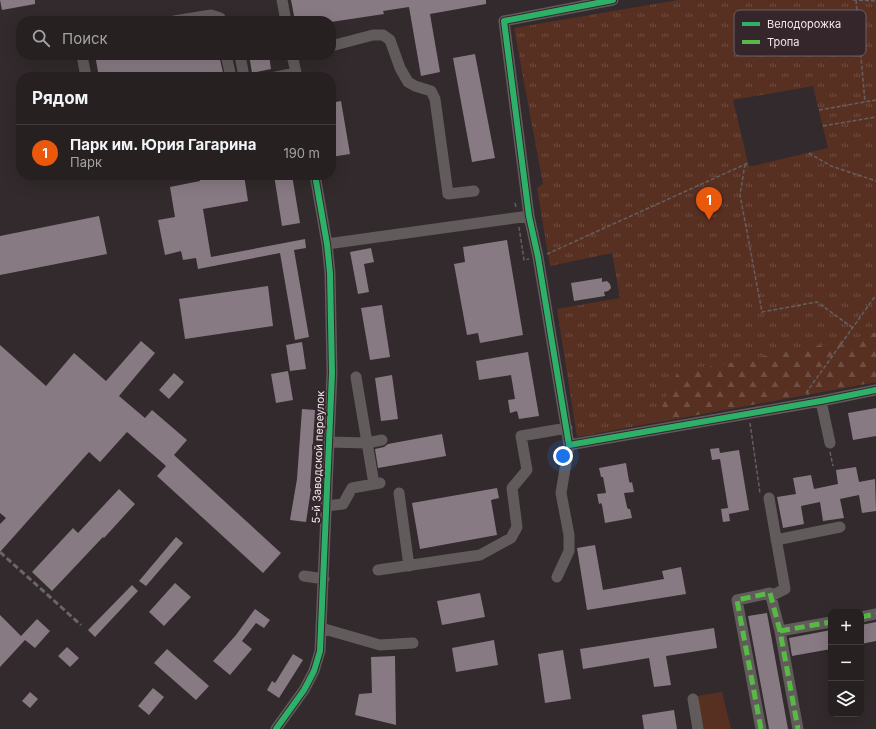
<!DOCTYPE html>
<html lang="ru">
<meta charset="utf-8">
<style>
:root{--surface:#262021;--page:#322d2e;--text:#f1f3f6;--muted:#a4a3a5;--line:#423e3f;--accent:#ea580c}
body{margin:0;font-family:Inter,sans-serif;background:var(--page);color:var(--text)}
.controls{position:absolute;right:12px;bottom:12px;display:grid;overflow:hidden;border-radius:8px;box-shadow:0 4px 16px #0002}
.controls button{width:36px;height:36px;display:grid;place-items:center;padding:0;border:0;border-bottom:1px solid var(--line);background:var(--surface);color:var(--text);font:20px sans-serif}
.you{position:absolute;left:563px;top:456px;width:14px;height:14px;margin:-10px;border:3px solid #fff;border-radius:50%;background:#1a73e8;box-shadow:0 0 0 6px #1a73e833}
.badge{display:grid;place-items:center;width:26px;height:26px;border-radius:50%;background:var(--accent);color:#fff;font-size:13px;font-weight:700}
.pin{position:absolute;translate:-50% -33px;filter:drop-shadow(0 1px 2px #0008)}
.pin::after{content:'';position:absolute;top:21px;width:14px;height:12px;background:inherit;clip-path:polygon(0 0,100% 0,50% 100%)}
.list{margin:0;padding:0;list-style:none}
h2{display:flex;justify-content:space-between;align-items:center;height:52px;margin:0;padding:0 16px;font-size:17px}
h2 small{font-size:13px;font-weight:400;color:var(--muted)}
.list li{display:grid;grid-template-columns:26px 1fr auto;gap:12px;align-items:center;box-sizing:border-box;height:56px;padding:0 16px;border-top:1px solid var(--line)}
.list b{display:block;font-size:15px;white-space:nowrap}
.list p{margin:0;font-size:13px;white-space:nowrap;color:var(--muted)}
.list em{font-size:13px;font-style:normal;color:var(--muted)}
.icon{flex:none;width:22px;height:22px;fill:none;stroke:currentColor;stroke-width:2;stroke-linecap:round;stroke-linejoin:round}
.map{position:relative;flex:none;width:876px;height:729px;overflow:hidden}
.search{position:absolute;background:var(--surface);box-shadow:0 4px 16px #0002;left:16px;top:16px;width:320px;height:44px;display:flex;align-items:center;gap:10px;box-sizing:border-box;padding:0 14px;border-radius:16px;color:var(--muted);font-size:15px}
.panel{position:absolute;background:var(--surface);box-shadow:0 4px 16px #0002;left:16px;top:72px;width:320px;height:108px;border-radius:16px}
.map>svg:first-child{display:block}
.grass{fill:url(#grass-tufts);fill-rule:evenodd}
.forest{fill:url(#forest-firs)}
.pitch{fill:#583022}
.building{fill:#887a83}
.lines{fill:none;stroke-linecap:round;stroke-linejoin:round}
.path{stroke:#645f60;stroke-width:1.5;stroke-dasharray:4 2;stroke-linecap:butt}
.minor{stroke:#615b5c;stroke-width:11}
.rail{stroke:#6a6566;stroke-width:3;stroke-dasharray:6 3;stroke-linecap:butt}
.quiet{stroke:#58b947;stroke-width:5;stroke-dasharray:10 5;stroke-linecap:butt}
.cycleway-casing{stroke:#35262b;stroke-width:8}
.cycleway{stroke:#2db169;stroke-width:6}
.labels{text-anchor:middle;stroke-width:4;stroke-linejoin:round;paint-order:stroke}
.street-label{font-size:11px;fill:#f0e6e9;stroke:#35262b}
.key{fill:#35262b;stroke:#6d6064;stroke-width:1}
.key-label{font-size:11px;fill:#f0e6e9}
</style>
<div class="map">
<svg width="876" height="729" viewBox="0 0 876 729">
<defs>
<pattern id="grass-tufts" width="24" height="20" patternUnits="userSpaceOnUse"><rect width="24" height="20" fill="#583022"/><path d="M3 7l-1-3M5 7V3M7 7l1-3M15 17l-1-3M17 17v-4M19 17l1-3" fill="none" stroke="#704e42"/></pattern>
<pattern id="forest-firs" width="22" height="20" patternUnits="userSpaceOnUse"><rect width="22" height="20" fill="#583022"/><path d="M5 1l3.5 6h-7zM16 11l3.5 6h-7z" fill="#704e42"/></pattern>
</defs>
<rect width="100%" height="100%" fill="#322a2c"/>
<!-- grass -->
<path class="grass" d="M678 0H876V382L577 437 557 309 620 298 612 253 550 266 537 188 543 184 514 28ZM813 86 828 148 749 167 733 100Z"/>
<!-- forest -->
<path class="forest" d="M876 332V382L655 423 677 373 863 337Z"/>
<!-- pitch -->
<path class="pitch" d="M722 692 731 729H703L697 696Z"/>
<!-- building -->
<path class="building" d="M0 0H35V4L2 10Z
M291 0H486V4L430 14 440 72 421 76 409 7 383 11 384 14 331 22V21H295Z
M475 54 495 158 472 162 453 58Z
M95 55H219L224 77H99Z
M249 55H269L271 69 252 73Z
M341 101 350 154 331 157V103Z
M199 175H244L248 201 203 209 211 257 305 239 306 248 294 250 309 337 295 340 280 253 198 269 196 258 183 260 181 251 165 255 158 220 175 217 170 187 200 181Z
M274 175H292L300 223 282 226Z
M99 216 107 254 0 275V236Z
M507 240 523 335 480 343 478 333 467 335 454 264 465 262 463 247Z
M371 248 374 262 364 264 369 292 358 294 350 252Z
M602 278V282L607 281 610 284 611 288 608 291 604 292 605 296 574 301 571 283Z
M268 286 273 326 185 339 179 299Z
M382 305 390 357 370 360 361 308Z
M141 341 155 353 119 396 145 418 152 410 187 440 174 455 281 553 263 573 157 476 166 466 127 432 100 462 89 452 0 552V524L6 518 0 513V345L46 386 74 353 106 381Z
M302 342 306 369 290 371 286 345Z
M528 352 539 416 519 419 517 411 510 413 508 400 515 399 511 375 479 380 476 361Z
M288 371 293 400 276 403 271 374Z
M174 373 184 382 169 399 159 390Z
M392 375 398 419 381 421 375 378Z
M876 408V436L853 440 848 413Z
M302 409 315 410 310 488 311 489 306 522 290 520 297 479Z
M442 434 446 456 378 468 375 449 384 447 388 444Z
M719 448 720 453 739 450 749 510 729 514 720 459 712 460 710 449Z
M626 463 629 481 630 483 632 482 634 492 624 493 627 507 628 509H630L632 518 605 523 602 505 601 503 599 504 597 494 606 493 603 477H601L599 468Z
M856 467 859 482 875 479 876 511 862 513 859 495 840 499 844 518 823 521 820 502 801 506 804 524 783 528 777 497 796 494 793 478 811 475 814 489 838 484 836 470Z
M497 488 499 498 491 500 497 535 420 549 412 503Z
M119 489 135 504 104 538 103 537 52 591 32 572 73 528 78 533Z
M728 508 730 521 723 522 721 509Z
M176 537 183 543 146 586 139 581Z
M595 545 603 590 664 579 662 571 681 567 686 594 587 610 577 548Z
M175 583 191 597 164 626 149 612Z
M132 585 138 591 95 637 88 630Z
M480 593 485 617 442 625 437 601Z
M255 609 270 620 264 628 256 623 242 641 252 649 230 675 213 661 236 635Z
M767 613 788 729H769L748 616Z
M0 615 21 636 37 619 50 631 35 648 25 640 0 667Z
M876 622V641L861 644V625Z
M714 628 717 648 666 656 671 685 654 687 649 658 583 669 580 649Z
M831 630V649L792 656 789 638Z
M494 640 498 665 456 672 452 648Z
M67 647 79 658 70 667 58 656Z
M167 649 209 686 196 700 154 663Z
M563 650 571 699 545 703 538 654Z
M293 654 303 660 279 698 267 690 272 681 275 683Z
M395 656 396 725 355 715 359 694 372 693 371 657Z
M153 688 164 697 149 715 138 706Z
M30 692 38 699 30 708 22 701Z
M674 710 677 729H644L642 715Z"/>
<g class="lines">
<!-- path -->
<path class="path" d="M853 0 876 1
M856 0 865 102
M819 110 876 100
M823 126 876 117
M809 153 831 166 876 181
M745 164 740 195 762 312 817 302 853 328
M515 203 516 207
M519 227 524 260 529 259
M547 254 748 163
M806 393 876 295
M750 423 760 493
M830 452 833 466"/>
<!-- minor -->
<path class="minor" d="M282 0 286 21
M613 0 504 21 529 216 538 257 569 445 821 401 876 390
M174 21 211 15 220 18V21
M331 46 373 35H383L390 40 400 68 408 82 415 86 431 91 435 99 448 194 474 191
M82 55 86 77
M226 55 231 77
M240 55 244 77
M292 55 297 77
M276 77 296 73
M327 244 529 216
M356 377 374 484
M821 401 830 443
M329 442 367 443 382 440
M399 493 409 566
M769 498 785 589 771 596
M326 506 343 504 352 488 380 483
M776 540 840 527
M378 570 480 555 511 538 517 527 512 488 527 470 521 436 567 428
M304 576 324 579
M557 577 569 551V535L561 493 569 445
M861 617 876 614
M321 628 380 645 413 643
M780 631 831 622
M693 699 698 729
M276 729 304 690 314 671 320 651 332 373 330 273 327 244 315 175
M761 729 737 600 770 593 780 631 798 729"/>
<!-- rail -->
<path class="rail" d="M0 552 81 625"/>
<!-- quiet -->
<path class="quiet" d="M861 617 876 614
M780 631 831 622
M761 729 737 600 770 593 780 631 798 729"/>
<!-- cycleway casing -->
<g class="cycleway-casing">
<path id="cycleway" d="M613 0 504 21 529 216 538 257 569 445 821 401 876 390
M276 729 304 690 314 671 320 651 332 373 330 273 327 244 315 175"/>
</g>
<!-- cycleway -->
<use href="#cycleway" class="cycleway"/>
</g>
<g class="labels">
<!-- street labels -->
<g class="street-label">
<text transform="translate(318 457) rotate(-88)" y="4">5-й Заводской переулок</text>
</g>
</g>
<!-- legend -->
<rect x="734" y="10" width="132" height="46" rx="6" class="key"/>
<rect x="742" y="22" width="18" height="4" fill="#2db169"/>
<rect x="742" y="40" width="18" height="4" fill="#58b947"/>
<g class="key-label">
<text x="767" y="28">Велодорожка</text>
<text x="767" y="46">Тропа</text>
</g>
</svg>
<div class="controls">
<button>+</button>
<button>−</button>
<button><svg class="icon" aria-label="layers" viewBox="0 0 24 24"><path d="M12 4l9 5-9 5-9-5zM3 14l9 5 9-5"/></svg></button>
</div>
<div class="you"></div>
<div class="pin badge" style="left:709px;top:220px">1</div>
<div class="search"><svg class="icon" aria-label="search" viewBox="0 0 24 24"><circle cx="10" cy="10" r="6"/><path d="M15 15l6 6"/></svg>Поиск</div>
<section class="panel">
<h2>Рядом<small></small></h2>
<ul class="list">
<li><span class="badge">1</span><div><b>Парк им. Юрия Гагарина</b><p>Парк</p></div><em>190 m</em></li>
</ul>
</section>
</div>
